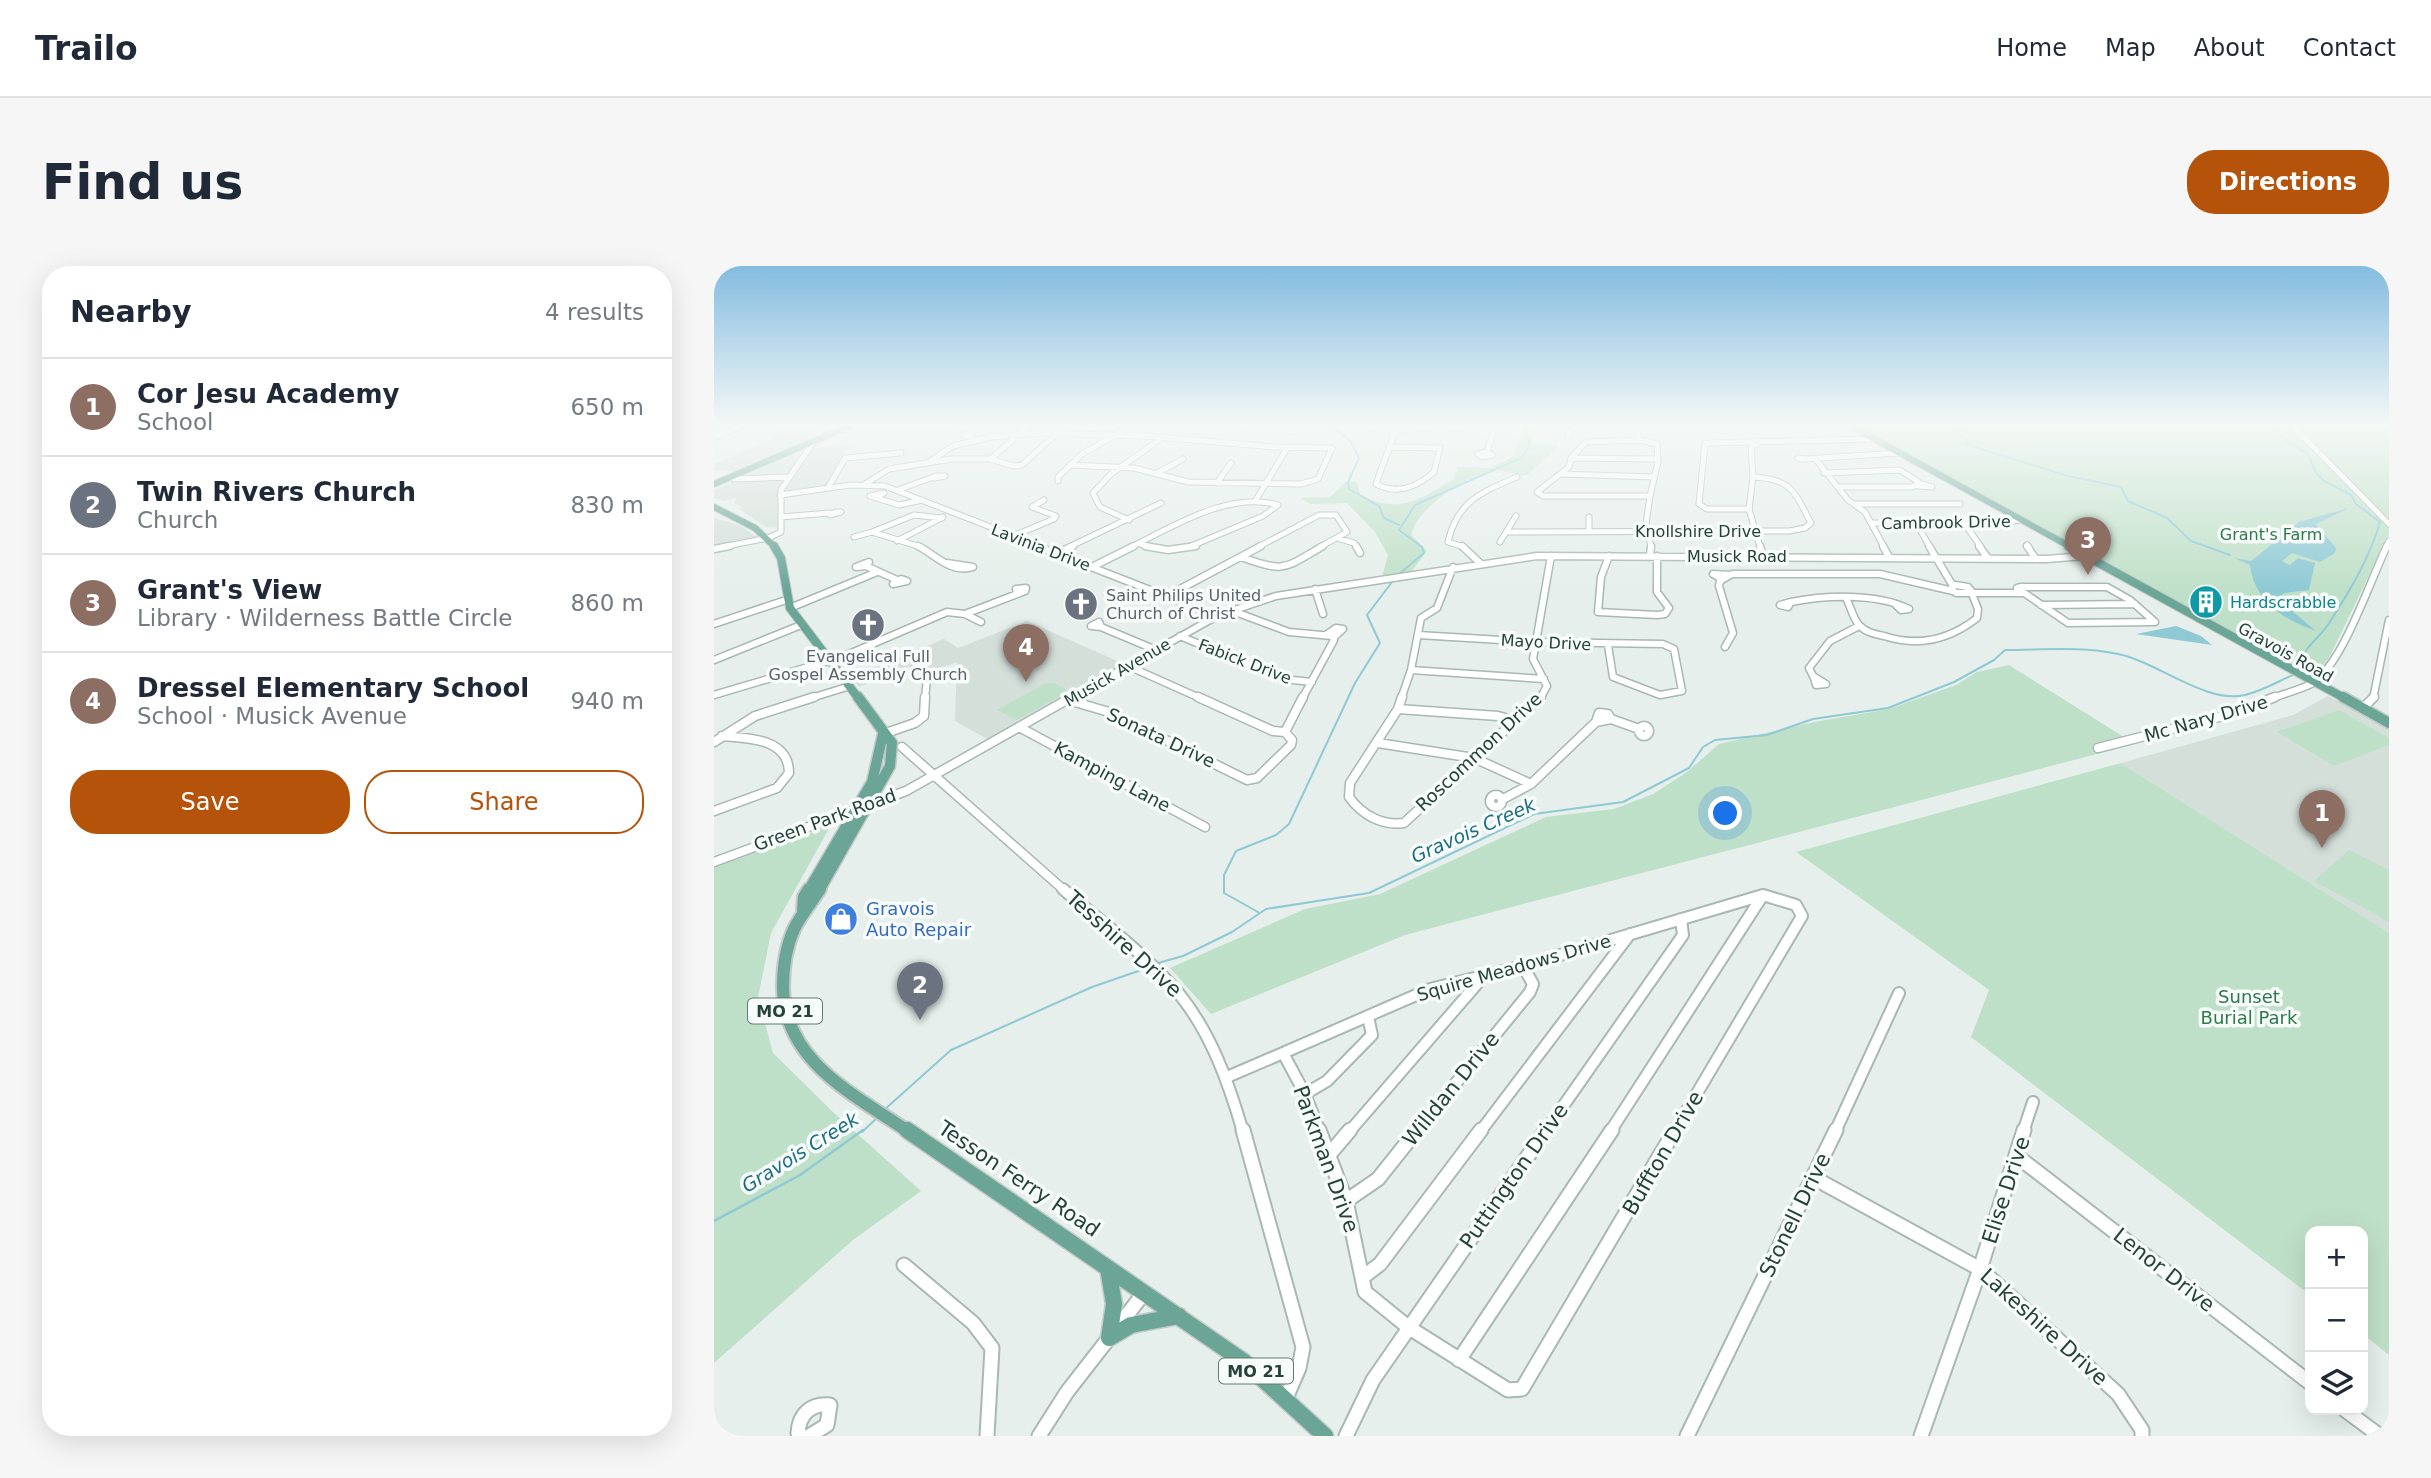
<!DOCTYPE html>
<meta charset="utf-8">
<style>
:root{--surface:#fff;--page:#f6f6f7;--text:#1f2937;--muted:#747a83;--line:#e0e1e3;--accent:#b45309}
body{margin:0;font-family:"DejaVu Sans",sans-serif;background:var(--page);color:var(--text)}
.controls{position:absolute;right:21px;bottom:21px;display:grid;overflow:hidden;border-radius:14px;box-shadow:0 7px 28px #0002}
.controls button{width:63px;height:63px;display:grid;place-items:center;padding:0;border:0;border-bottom:2px solid var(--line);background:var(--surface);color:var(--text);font:35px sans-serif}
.you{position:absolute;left:1012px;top:548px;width:24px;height:24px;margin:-18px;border:5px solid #fff;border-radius:50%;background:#1a73e8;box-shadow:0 0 0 10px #1a73e833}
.badge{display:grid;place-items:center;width:46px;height:46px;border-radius:50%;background:var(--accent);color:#fff;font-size:23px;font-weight:700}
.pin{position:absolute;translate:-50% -58px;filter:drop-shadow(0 2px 4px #0008)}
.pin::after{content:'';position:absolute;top:37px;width:24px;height:21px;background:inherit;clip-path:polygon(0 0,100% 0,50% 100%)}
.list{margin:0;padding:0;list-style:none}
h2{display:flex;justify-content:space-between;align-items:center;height:91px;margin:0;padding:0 28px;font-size:30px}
h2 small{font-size:23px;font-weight:400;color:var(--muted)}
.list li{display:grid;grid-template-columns:46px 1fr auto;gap:21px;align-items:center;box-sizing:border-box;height:98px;padding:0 28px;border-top:2px solid var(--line)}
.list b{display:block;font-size:26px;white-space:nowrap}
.list p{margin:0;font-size:23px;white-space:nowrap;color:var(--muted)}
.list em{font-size:23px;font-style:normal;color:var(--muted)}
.actions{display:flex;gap:14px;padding:21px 28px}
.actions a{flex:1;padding:16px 0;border:2px solid var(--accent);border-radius:28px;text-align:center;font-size:24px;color:var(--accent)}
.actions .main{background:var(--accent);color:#fff}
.icon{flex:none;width:38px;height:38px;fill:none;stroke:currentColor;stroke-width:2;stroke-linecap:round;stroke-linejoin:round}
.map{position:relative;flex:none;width:1675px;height:1170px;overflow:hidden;border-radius:28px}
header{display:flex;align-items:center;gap:42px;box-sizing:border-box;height:98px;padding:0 35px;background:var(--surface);border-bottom:2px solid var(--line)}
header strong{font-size:33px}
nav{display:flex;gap:38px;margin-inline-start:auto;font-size:24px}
.intro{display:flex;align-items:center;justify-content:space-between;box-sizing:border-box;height:168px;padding:0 42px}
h1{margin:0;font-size:49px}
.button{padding:18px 32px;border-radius:28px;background:var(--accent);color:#fff;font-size:24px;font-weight:700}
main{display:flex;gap:42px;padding:0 42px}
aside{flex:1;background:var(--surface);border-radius:28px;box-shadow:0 7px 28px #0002}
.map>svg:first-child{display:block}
.built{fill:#d4dfda}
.green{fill:#bfe0c8}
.water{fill:#8ec9d4}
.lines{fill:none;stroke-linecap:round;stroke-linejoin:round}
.stream-far1{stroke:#8ec9d4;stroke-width:2}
.stream{stroke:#8ec9d4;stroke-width:2.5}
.minor-far4-casing{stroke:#a8b8b2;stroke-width:7}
.minor-far3-casing{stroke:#a8b8b2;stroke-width:9}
.minor-far2-casing{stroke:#a8b8b2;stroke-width:11}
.minor-far1-casing{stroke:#a8b8b2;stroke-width:14}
.minor-casing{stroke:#a8b8b2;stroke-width:17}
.major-far4-casing{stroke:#c2cac8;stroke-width:8}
.major-far3-casing{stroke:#c2cac8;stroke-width:10}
.major-far2-casing{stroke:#c2cac8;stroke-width:13}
.major-far1-casing{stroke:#c2cac8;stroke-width:16}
.major-casing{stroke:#c2cac8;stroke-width:19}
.minor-far4{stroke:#fff;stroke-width:5}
.minor-far3{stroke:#fff;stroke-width:6}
.minor-far2{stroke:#fff;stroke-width:8}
.minor-far1{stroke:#fff;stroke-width:10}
.minor{stroke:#fff;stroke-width:13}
.major-far4{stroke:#6aa596;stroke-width:6}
.major-far3{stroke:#6aa596;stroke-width:8}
.major-far2{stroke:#6aa596;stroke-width:10}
.major-far1{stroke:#6aa596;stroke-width:12}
.major{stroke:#6aa596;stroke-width:16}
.labels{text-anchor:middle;stroke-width:7;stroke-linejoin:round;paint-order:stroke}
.far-street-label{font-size:16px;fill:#24423a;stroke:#f7fbf9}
.far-park-label{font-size:16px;fill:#2d7a4b;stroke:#f7fbf9}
.far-worship-label{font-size:16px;fill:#5b616d;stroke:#f7fbf9;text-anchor:start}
.far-culture-label{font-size:16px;fill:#0d838f;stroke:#f7fbf9;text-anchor:start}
.shield{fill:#f7fbf9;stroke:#637a73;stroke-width:2}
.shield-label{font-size:16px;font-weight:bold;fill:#24423a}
.street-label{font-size:18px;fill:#24423a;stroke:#f7fbf9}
.shop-label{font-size:18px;fill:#366cbe;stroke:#f7fbf9;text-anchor:start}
.park-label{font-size:18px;fill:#2d7a4b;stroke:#f7fbf9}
.water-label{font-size:19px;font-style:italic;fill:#1c6f80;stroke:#f7fbf9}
.near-street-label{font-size:21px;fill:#24423a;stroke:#f7fbf9}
</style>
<header>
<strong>Trailo</strong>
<nav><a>Home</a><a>Map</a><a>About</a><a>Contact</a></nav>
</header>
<div class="intro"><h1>Find us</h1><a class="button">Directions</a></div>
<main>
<aside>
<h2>Nearby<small>4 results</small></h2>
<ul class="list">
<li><span class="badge" style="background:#8d6e63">1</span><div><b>Cor Jesu Academy</b><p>School</p></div><em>650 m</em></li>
<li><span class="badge" style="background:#6b7280">2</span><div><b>Twin Rivers Church</b><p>Church</p></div><em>830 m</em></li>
<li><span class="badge" style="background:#8d6e63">3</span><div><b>Grant's View</b><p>Library · Wilderness Battle Circle</p></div><em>860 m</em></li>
<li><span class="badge" style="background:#8d6e63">4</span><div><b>Dressel Elementary School</b><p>School · Musick Avenue</p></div><em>940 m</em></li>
</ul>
<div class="actions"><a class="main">Save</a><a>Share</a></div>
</aside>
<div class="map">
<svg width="1675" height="1170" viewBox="0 0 1675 1170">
<rect width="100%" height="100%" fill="#e6efeb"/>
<!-- built -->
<path class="built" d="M79 160H105L94 176 25 205 0 204V198L60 173 52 167Z
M141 160H246L235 167H125Z
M136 178 111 222 70 227 99 182Z
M81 187 87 189 63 226V261H52L25 243 29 241 20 237 23 231 11 235 0 232 1 224Z
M0 252 25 259 44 272 0 282Z
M313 355 412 399 277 475 241 455 243 396 218 405 212 398 190 402 145 421 138 411 230 373 244 382Z
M1614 430 1675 463V667L1407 497 1579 449Z"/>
<!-- green -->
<path class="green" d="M809 160H826L818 166 819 179 845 180 812 210C803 209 789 203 780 205 752 209 703 242 697 269L713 285 697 306 668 311 674 289 661 266 633 237 596 238 587 232 616 231 633 215 643 216 646 228C685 250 704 233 739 214L744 201 776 202 800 190Z
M1141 160H1675V268L1615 392 1603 410 1598 411Z
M1295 399 1421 478 691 669 497 748 456 702 591 643 666 628 832 551 900 543 939 528 973 506 1005 478 1100 456 1175 443 1242 419 1263 406Z
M340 417 355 425 303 454 283 444 330 418Z
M1625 444 1675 472V479L1620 500 1563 466Z
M1407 497 1675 667V1089L1649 1068V965H1596V1029L1257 771 1275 724 1082 586Z
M117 559 57 667 44 732 59 787 120 847 207 925 139 974 0 1097V602Z
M1635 584 1675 604V656L1600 615Z"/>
<!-- water -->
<path class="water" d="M1635 242 1602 258 1622 282 1621 287 1606 296 1578 287 1568 295 1576 299 1584 292 1601 297 1595 324 1570 327 1565 334 1602 365C1569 354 1540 334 1536 299L1520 292 1537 295 1585 256Z
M1462 360 1487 370 1498 379 1422 368Z"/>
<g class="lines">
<!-- stream-far1 -->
<path class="stream-far1" d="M616 160 636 174 645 192 634 216 635 223 665 240 670 252 685 259
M1250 160 1251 165 1239 166 1254 174 1251 178 1354 210 1407 221 1414 235 1453 252 1477 275 1516 289
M1566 160 1560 166 1594 188 1602 207 1610 215 1637 229 1642 238 1666 256C1656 291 1637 323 1617 354 1605 375 1591 376 1585 403
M684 309 710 287 708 281 685 264 701 239 807 192 816 180 811 164 820 160
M544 646 510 627V609L522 585 562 569 575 558 641 417 666 377 653 349 678 316
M444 697 469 690 518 666 552 643 655 627 820 548 909 536 975 502 989 481 1001 474 1053 469 1099 453 1174 442 1240 416 1280 394 1291 384C1329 384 1367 380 1404 388 1444 396 1491 438 1531 429 1548 425 1565 415 1581 408
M170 844 237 784 378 721 433 702
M148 866 164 851"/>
<!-- stream -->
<path class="stream" d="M0 955 86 909 149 864"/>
<!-- minor-far4 casing -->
<g class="minor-far4-casing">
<path id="minor-far4" d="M525 160 526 163 531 160
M652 160 675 166 720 160
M921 160 926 174
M1010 160H1130
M1579 160 1675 258
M736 162 757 160
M455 163 483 165 488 160
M579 163 574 165H582L580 160
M854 168 862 160
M255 170 250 169 257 167 259 175
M0 171 27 160
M926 174 943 178 944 196 936 230H829L823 226 855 201 857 192 872 176Z
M1045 177 1037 181 1039 211 1035 243 1046 281
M676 181 726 182 720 206C703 221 683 229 662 218L683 160
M773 186 778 189 768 191 764 188Z
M773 186 781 160
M857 192 943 193
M1084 192 1091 193H1090Z
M277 193 314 160
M1091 193 1185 187
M1103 195 1134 234 1151 246 1170 281
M215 196 239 180 277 171 325 167 432 170 560 181 618 182 604 213 587 218 474 216 420 202 356 199
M443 207 469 193
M1110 207 1186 204 1206 217 1198 221H1125
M846 208 940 211
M20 213 75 211
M344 215V211L368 188 417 160
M503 217 517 197
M151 218 175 203 238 193H277L299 200 308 199 351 160
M1204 220 1218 221 1205 217
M114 222 131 192 187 187
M184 224 222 210H231L220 212
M66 229 136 219 171 220 328 281
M164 230 170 227 156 230 185 239 208 234
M936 230 932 258 937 281
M542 234 573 182
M1141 238H1246
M1035 243H993L985 238 991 177 1160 173
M122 246H127L116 249Z
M67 251 116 247
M875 251V265
M415 254 386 241 379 227 397 208 448 172
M1157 257H1287L1306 254
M1202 257 1216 281
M1250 257 1267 281
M793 266 1075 265 1091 262 1097 257C1080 225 1078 213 1039 211
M299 270 340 253 342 250 318 241 330 234
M140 271 158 266
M626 273 640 277 643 281
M183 275 229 251
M786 276 802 250
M426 278 437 281
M1313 279 1315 281
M8 281 54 272 67 266V224L110 160
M207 281 158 266 200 249 228 252
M355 281 447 237
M417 281C460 260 515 225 564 239L549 250 475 281
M544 281 605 249H622L633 266 606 281
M750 281 734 276C743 235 768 226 803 211
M1672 281 1675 275"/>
</g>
<!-- minor-far3 casing -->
<g class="minor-far3-casing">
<path id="minor-far3" d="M204 280C222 289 237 308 259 301L233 297
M323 280 503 350
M431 280 454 284 482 280
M642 280 646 287
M748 280 766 297
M1046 280 1049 290
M1169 280 1175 291
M1215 280 1239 320
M1265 280 1273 291
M1313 280 1322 293
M0 283 16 280
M343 287 359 280
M895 290 887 311 884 346 943 349 951 348 955 342 943 326V290
M936 290 937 280
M527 291C572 307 569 303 609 280
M155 296 152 300 142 301Z
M152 300 183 314
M378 301 420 280
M187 313 193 315 179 318Z
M1008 313 999 308 1016 309
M1241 319 1254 321 1259 327H1242L1237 323Z
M1306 321H1393L1416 334 1441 356 1354 357 1303 322Z
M601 323 609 348
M1259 327H1309
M453 330 547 280
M1133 334C1137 342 1139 352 1145 359 1151 366 1161 368 1170 370 1204 381 1235 374 1263 352L1264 343 1258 328
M1077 336 1074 341 1066 339Z
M1077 336C1112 329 1163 327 1195 343L1187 344 1182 339
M1327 339 1421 338
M76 342 163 306
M516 344 575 366 618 370 620 374 588 433
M251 348 311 325 312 322 302 323 303 326
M385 356 387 361 377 360Z
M0 358 72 334
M387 361 442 384
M612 369 622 362 629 363 619 372
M704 369 821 376 949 378 960 383 968 425 946 429 899 411 894 379
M466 370 569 413 598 416
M1011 381 1019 367 1005 320 1006 315 1018 308H1166L1239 325
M0 394 87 359
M414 400 488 433
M697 404 830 413
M1100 412 1102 419 1112 418 1099 410 1095 402 1116 375 1145 360
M0 429 128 391 233 346 251 348 267 356
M94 433 136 420
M211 433 213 412
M355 433 503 350 562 330 823 290 1333 293 1370 290
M687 433 697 404 707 352 723 342 739 301
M826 433 833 420 819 393 837 290
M1556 433C1569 428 1585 424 1597 418 1628 401 1657 312 1673 280
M1659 433 1675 354"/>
</g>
<!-- minor-far2 casing -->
<g class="minor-far2-casing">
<path id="minor-far2" d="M484 431 559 465 571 466
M688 431 684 443 636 517 635 531C648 549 668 560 690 557L827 431
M354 434 395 446 533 514 543 512 577 479 578 474 571 466 589 431
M1649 442 1660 431
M684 443 784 450 801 455
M882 456 885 447 894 448 897 453
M925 465a5 5 0 1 1 10 0a5 5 0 1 1-10 0Z
M305 461 491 561
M169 468 201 457 210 450 211 431
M0 476 41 450 100 431
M664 477 760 492 817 518
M188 481 351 625
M1384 482 1517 448 1561 431
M776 535a6 6 0 1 1 12 0a6 6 0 1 1-12 0Z
M789 533 817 518 882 456 897 453 925 463
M0 545 63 522 75 507C75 472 34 472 8 470
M0 596 192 525 358 431"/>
</g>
<!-- minor-far1 casing -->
<g class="minor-far1-casing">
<path id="minor-far1" d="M349 623C388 657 433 689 466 729 498 769 515 818 529 866
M569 787 591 828 606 866
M569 787 716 723 809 700 1049 629 1082 639 1088 650 960 866
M513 811 569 787
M591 828 613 815 658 769 654 751
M635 866 769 711
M702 866 816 726 819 718 809 700
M766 866 916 668
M831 866 969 669 967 653
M896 866 1049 629
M1121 866 1185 727
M1309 866 1319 836"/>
</g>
<!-- minor casing -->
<g class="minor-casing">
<path id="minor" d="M529 864 589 1081 585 1102 572 1132
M605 864 632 935 651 1026 694 1061 794 1124 808 1123 961 864
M614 890 636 864
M1304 891 1596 1117
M1100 912 1266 1003 1404 1128 1428 1164V1170
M632 935 664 913 703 864
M190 999 259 1057 278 1082 273 1170
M649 1011 666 998 767 864
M745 1094 898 864
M1631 1144 1666 1170
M88 1170 84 1167C85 1148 97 1137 116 1139L113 1159 95 1170
M325 1170 353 1126 430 1027
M632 1170 659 1114 832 864
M973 1170 1122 864
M1207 1170 1266 1003 1310 864"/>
</g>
<!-- major-far4 casing -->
<g class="major-far4-casing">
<path id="major-far4" d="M1137 160 1357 281
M0 218 135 160
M0 241 41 262 61 281"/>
</g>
<!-- major-far3 casing -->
<g class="major-far3-casing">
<path id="major-far3" d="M60 280 67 292 76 342 145 433
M1354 280 1632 433"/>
</g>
<!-- major-far2 casing -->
<g class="major-far2-casing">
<path id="major-far2" d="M1629 431 1675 457
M94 625 158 516 169 468
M105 625 176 500 178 477 144 431"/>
</g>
<!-- major-far1 casing -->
<g class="major-far1-casing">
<path id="major-far1" d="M106 623C97 637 87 649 80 663 72 681 69 701 69 721 70 796 141 829 195 866
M89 644 90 631 95 623"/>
</g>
<!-- major casing -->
<g class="major-casing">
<path id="major" d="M193 864 529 1095 611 1170
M394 1002 400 1038 395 1072
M395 1072 417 1059 465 1050"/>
</g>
<!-- minor-far4 -->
<use href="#minor-far4" class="minor-far4"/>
<!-- minor-far3 -->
<use href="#minor-far3" class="minor-far3"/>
<!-- minor-far2 -->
<use href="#minor-far2" class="minor-far2"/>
<!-- minor-far1 -->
<use href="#minor-far1" class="minor-far1"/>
<!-- minor -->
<use href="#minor" class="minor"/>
<!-- major-far4 -->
<use href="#major-far4" class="major-far4"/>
<!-- major-far3 -->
<use href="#major-far3" class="major-far3"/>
<!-- major-far2 -->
<use href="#major-far2" class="major-far2"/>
<!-- major-far1 -->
<use href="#major-far1" class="major-far1"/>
<!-- major -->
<use href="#major" class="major"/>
</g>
<!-- sky -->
<linearGradient id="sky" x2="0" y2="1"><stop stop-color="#84bce0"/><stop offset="0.49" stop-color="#f4f8f6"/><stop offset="1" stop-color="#f4f8f6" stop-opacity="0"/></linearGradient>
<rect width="1675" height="324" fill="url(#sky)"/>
<!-- icons -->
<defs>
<g id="building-disc" transform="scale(1.75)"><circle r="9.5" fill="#0f9aa8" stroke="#f7fbf9"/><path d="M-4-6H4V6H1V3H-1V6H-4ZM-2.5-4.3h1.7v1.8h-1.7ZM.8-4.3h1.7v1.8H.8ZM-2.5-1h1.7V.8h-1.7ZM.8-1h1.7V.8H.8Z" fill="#fff"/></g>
<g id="church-disc" transform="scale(1.75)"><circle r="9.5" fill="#6b7280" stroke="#f7fbf9"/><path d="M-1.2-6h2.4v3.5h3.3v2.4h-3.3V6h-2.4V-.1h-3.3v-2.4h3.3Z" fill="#fff"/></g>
<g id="shop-disc" transform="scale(1.75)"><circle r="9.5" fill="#3f7fe0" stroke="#f7fbf9"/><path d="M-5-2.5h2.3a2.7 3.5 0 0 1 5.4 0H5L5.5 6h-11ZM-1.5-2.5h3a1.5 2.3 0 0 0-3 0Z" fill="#fff"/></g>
</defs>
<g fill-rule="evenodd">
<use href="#building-disc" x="1492" y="336"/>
<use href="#church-disc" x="367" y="338"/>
<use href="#church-disc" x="154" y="359"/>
<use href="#shop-disc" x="127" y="653"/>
</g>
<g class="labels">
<!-- far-street labels -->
<g class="far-street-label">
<text transform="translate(1232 256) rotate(-1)" y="6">Cambrook Drive</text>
<text x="984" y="271">Knollshire Drive</text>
<text transform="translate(327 281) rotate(21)" y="6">Lavinia Drive</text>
<text x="1023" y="296">Musick Road</text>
<text transform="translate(832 376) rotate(3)" y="6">Mayo Drive</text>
<text transform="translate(1572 386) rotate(29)" y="6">Gravois Road</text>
<text transform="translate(531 395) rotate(21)" y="6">Fabick Drive</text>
<text transform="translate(403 406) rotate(-30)" y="6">Musick Avenue</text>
</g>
<!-- far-park labels -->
<g class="far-park-label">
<text x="1557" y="274">Grant's Farm</text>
</g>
<!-- far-worship labels -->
<g class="far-worship-label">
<text x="392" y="335">Saint Philips United<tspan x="392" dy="18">Church of Christ</tspan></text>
<text x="154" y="396" text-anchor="middle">Evangelical Full<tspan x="154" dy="18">Gospel Assembly Church</tspan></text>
</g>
<!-- far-culture labels -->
<g class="far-culture-label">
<text x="1516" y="342">Hardscrabble</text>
</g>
<!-- shield labels -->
<g class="shield">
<rect x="34" y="732.5" width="74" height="25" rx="5"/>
<rect x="505" y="1092.5" width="74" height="25" rx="5"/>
</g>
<g class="shield-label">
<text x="71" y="751">MO 21</text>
<text x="542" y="1111">MO 21</text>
</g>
<!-- street labels -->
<g class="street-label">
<text transform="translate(1492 453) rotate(-16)" y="6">Mc Nary Drive</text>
<text transform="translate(447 472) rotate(25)" y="6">Sonata Drive</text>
<text transform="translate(765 486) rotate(-43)" y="6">Roscommon Drive</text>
<text transform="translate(398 511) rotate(28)" y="6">Kamping Lane</text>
<text transform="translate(111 554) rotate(-20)" y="6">Green Park Road</text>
<text transform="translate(800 702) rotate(-16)" y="6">Squire Meadows Drive</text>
</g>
<!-- shop labels -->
<g class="shop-label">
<text x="152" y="649">Gravois<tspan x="152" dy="21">Auto Repair</tspan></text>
</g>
<!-- park labels -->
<g class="park-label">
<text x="1535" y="737">Sunset<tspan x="1535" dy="21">Burial Park</tspan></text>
</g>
<!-- water labels -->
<g class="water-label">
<text transform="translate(759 564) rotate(-24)" y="7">Gravois Creek</text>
<text transform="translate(86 886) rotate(-32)" y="7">Gravois Creek</text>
</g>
<!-- near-street labels -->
<g class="near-street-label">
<text transform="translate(410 678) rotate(42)" y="7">Tesshire Drive</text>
<text transform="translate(737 823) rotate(-51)" y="7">Willdan Drive</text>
<text transform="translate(949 887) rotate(-60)" y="7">Buffton Drive</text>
<text transform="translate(612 893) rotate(70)" y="7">Parkman Drive</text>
<text transform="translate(800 910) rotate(-55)" y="7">Puttington Drive</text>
<text transform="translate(305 913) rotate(34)" y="7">Tesson Ferry Road</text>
<text transform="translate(1292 924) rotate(-72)" y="7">Elise Drive</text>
<text transform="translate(1081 949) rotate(-64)" y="7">Stonell Drive</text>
<text transform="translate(1450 1004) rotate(38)" y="7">Lenor Drive</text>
<text transform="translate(1330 1061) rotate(42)" y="7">Lakeshire Drive</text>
</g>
</g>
</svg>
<div class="controls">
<button>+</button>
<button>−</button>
<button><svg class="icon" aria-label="layers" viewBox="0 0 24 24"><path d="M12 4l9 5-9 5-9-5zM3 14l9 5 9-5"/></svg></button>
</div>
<div class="you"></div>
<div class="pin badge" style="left:1608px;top:582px;background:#8d6e63">1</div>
<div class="pin badge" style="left:206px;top:754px;background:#6b7280">2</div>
<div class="pin badge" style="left:1374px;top:309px;background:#8d6e63">3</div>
<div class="pin badge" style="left:312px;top:416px;background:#8d6e63">4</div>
</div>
</main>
